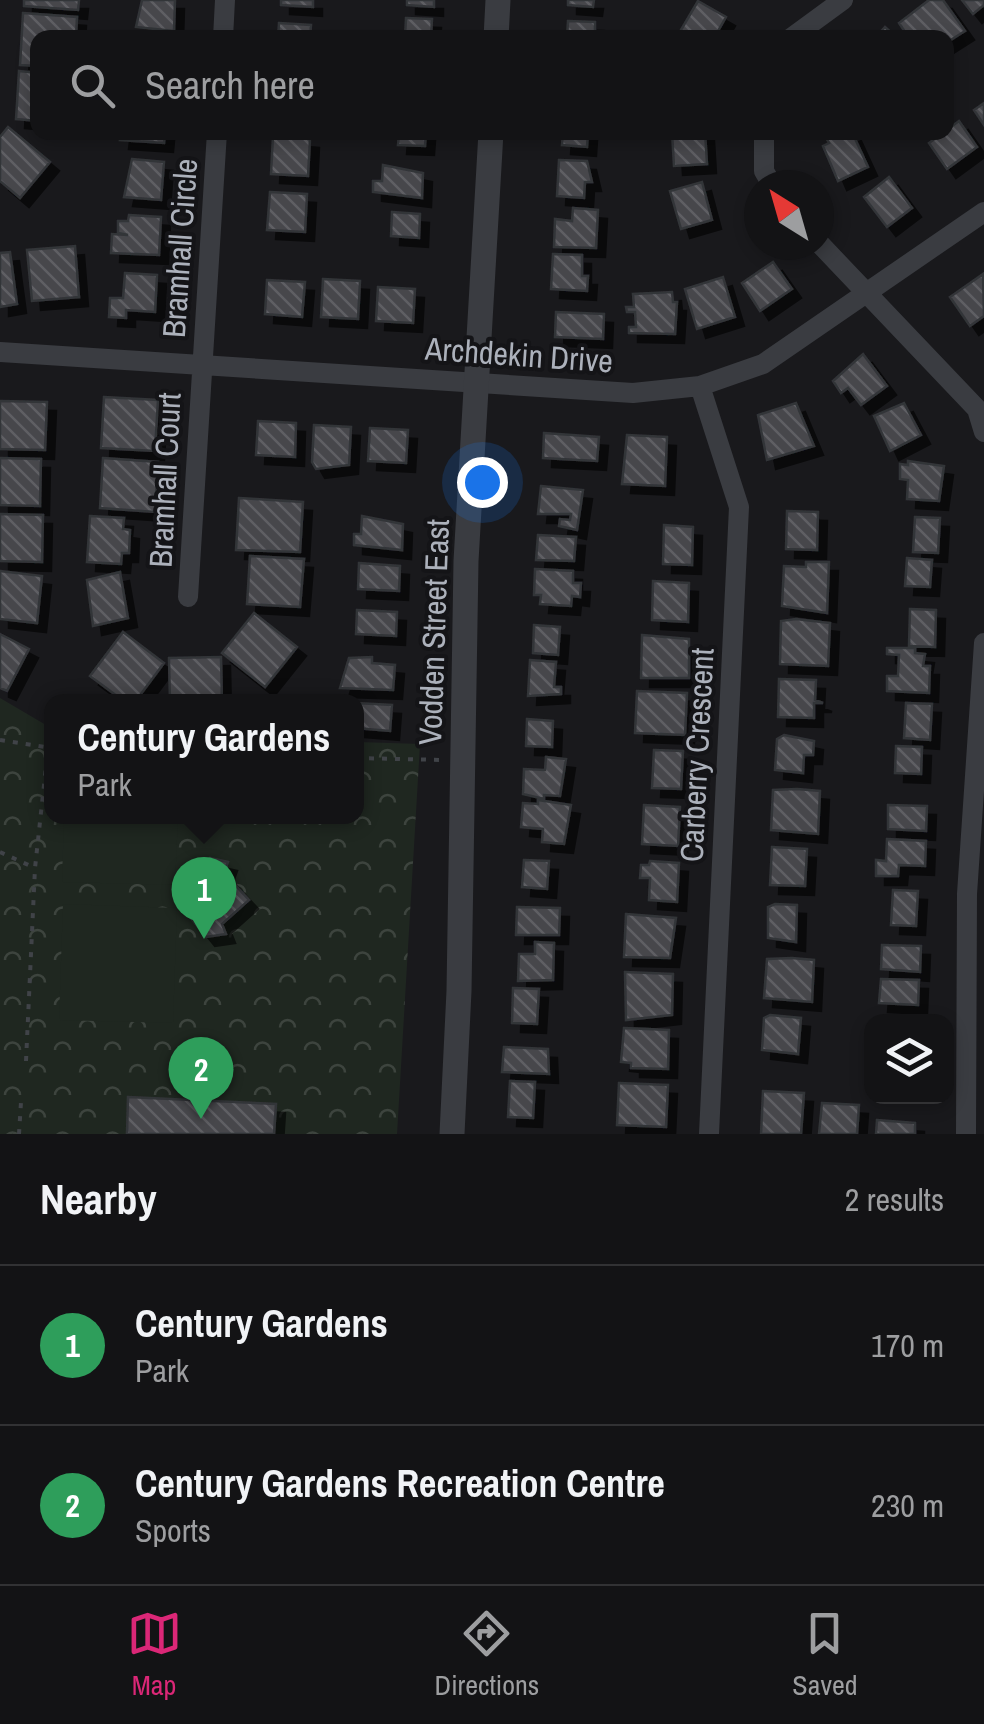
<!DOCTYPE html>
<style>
:root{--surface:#131315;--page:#202022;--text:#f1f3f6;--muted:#9d9ea0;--line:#323234;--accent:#db2777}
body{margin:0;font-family:"Archivo Narrow",sans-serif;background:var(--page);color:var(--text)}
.controls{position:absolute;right:30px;bottom:30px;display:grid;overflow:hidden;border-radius:20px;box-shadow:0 5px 15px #0003}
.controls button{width:90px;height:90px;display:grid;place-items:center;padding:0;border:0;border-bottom:2px solid var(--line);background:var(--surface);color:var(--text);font:50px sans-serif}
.compass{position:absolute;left:744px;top:170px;width:90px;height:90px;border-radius:50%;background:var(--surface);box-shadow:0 5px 15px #0003;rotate:323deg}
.you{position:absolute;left:482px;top:482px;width:35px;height:35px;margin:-25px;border:8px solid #fff;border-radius:50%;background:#1a73e8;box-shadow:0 0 0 15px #1a73e833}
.badge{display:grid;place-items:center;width:65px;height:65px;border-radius:50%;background:var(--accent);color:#fff;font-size:32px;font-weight:700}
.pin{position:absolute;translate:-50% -82px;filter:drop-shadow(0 2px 5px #0008)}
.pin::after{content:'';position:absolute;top:52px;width:35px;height:30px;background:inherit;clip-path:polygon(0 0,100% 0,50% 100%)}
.popup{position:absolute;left:44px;top:694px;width:320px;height:130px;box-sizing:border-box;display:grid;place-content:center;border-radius:20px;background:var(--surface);filter:drop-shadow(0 2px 8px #0005);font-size:32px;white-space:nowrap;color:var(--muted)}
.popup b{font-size:38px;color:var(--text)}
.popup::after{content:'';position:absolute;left:50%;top:100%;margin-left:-20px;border:20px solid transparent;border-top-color:var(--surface)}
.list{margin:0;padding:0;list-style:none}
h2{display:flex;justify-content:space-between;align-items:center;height:130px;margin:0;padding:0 40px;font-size:42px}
h2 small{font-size:32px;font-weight:400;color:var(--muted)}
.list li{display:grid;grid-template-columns:65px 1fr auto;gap:30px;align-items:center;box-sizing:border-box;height:160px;padding:0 40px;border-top:2px solid var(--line)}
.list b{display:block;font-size:38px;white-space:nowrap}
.list p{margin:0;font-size:32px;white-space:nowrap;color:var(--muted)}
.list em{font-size:32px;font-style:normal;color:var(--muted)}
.icon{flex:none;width:55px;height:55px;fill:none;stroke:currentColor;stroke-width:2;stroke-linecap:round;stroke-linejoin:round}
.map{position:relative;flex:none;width:984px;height:1134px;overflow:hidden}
.search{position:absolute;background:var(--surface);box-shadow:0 5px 15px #0003;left:30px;right:30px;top:30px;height:110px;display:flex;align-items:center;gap:25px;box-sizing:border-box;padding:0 35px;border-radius:20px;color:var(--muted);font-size:38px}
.sheet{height:450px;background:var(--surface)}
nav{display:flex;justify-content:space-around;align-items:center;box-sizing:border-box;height:140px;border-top:2px solid var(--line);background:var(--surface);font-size:28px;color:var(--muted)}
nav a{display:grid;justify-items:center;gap:5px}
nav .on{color:var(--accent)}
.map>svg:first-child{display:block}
.forest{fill:url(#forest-crowns)}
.pitch{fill:#1f2720}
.building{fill:url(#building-back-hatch);stroke:#333438;stroke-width:2.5;filter:url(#shadow)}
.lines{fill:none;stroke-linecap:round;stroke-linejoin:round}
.path{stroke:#404348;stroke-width:4;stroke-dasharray:5 8;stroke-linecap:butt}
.minor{stroke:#3a3c41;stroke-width:20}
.tertiary{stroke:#3a3c41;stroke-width:25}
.labels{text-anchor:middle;stroke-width:8;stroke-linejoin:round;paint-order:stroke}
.street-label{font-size:32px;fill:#acb1bb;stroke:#141417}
</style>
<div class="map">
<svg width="984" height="1134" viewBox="0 0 984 1134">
<defs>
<pattern id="forest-crowns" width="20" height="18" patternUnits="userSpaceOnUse" patternTransform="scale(2.5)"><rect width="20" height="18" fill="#1f2720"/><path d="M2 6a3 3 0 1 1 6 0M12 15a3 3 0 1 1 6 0" fill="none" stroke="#3d443e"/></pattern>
<pattern id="building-back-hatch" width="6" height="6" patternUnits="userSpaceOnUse" patternTransform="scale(2.5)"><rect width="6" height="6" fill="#46474c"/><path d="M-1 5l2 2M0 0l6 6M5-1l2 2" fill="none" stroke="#5e5f64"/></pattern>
<filter id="shadow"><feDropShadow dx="9" dy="9" stdDeviation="0" flood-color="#0009"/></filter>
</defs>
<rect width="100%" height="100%" fill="#19191c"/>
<!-- forest -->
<path class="forest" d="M0 698 51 728V816H356L357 742 420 744 397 1134H0Z"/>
<!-- pitch -->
<path class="pitch" d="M64 817H178L175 885 62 882Z
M63 904 177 908 173 1023 59 1020Z"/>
<!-- building -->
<path class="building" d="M24 0H79L78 10 24 6Z
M142 0H175L174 31 136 27Z
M281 0H313V7L281 5Z
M407 0H434V7L407 5Z
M568 0H594L593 7 568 5Z
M929 0H943L965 31 946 43V38H909L899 23Z
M962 0H984V5L973 14Z
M698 1 726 17 714 38 678 35Z
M23 13 77 17 76 38H38V66L20 65Z
M406 18 432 19 431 38H405Z
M568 21 595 22V38H567Z
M279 23 311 25 310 38H278Z
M885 27 897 38H875Z
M19 71 38 73V121L16 119Z
M984 103V125L974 110Z
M959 121 977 147 947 169 929 143Z
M8 127 50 162 20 198 0 181V137Z
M121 132H165L164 143 120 140Z
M399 132H426L425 146 398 145Z
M563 132H588L587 147 562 145Z
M672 132H705L707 164 674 166Z
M838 132 840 137 852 132 868 167 838 181 823 146 829 143 824 134Z
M273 136 310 139 308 176 271 174Z
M132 159 164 162 161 200 124 197Z
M559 160 587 161 592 182H585L584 198 557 196Z
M383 165 423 173 422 198 373 192V181H382Z
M889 177 912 208 887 227 864 197Z
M702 182 712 220 681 229 670 191Z
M270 192 307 194 305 232 267 230Z
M573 208 598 210 596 248 554 247 555 219 572 221Z
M392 212 420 214 419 238 391 236Z
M129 215 161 217 159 255 111 253 112 234 128 235 118 233V221H128Z
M75 246 79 297 32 301 27 250Z
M10 252 17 304 0 307V253Z
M553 254 582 255V276H588L587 291 551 289Z
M773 262 792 289 760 311 742 283Z
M125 273 157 275 155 312 126 310V318L109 317 110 298H123Z
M983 274 984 316 970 326 950 297Z
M723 277 735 317 697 329 685 289Z
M323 279 360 281 358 319 321 317Z
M267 280 305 282 302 317 265 314Z
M378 287 415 289 413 323 376 321Z
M672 292 673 302H677L675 334 629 333V327H636L635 312H627L626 307H634L633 294Z
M556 312 604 314 603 339 555 337Z
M863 354 887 386 861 405 848 388 841 393 833 381Z
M104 397 158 400 155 451 101 448Z
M0 401 47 402 45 450 0 449Z
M796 403 814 446 767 460 758 415Z
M904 403 921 435 890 451 874 416Z
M258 421 296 423 295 457 256 455Z
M314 425 351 427 349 465 316 469 312 462Z
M370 428 408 430 406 463 368 461Z
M544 433 599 437 597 461 543 458Z
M627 435 667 437 665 486 622 484Z
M0 458 41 459 40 506 0 505Z
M103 458 158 462 155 512 100 508Z
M908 461 944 466 939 501 907 499 908 480 900 479V464L908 465Z
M541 486 583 490 577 530 559 526 560 519 570 520 571 514H538Z
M239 498 303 502 300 552 236 550Z
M787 511 818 512 817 550 786 549Z
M0 514 43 515 42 562 0 561Z
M90 516 124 518 123 529 130 530 129 553H122L121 564 87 562Z
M362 516 403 524 402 550 354 545V534H361Z
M915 517 940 518 938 553 913 552Z
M664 525 693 527 692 565 663 564Z
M538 535 576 537 574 561 536 560Z
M250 556 304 559 300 607 247 604Z
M907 558 932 560 930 587 905 586Z
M806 562H829L827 613 782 606 784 566 806 567Z
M359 563 400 566 399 591 358 589Z
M535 569 573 571V583H581L580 597 572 596 571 606 540 604 541 595H534Z
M0 571 42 576 37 623 0 619Z
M120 572 128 618 93 626 87 580Z
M653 581 689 583 688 622 652 620Z
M910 609 936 610 935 647 909 646Z
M357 610 397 612 396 636 356 634Z
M254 613 297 647 265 687 222 653Z
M796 619 830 623 828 666 780 664 781 621Z
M534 625 560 627 558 655 533 653Z
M123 632 164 663 135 702H125L90 676Z
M0 634 29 649 7 691 0 688Z
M642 635 689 639V678H641Z
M887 648H915V653L925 654 923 666H930L929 693 887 691V676H898L899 655 887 654Z
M221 657 222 702H170L169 658Z
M372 657V663L395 665 393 690 340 688 349 658Z
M530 660 556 662 554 687H561V694L528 696Z
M779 679 816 680 815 700 823 703H814V718L778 717Z
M637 691 687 693 685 735 635 733Z
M356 703 392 705 390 731 356 728Z
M906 703 932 704 930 740 904 738Z
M527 719 553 721 552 747 526 746Z
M784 735 814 741 813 755H804L803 773 775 770 777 739Z
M896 746 922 747 921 774 895 773Z
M654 750 683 751 681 789 652 788Z
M546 757 566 759 560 796 544 795V799L523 794 524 769 545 770Z
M797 789 820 791 818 834 771 830 773 790Z
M538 800 571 805 564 844 542 842 543 829 521 827 523 803 538 804Z
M644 805 680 807 678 846 642 844Z
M888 805 927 806 926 831 888 829Z
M887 839 926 841 925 866 899 865 898 876H876V860L886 861Z
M772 847 807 849 805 886 770 885Z
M210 858 228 862 224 873 249 900 222 924 226 934 206 937 185 911 183 889Z
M524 860 549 861 547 889 522 887Z
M650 861 679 863 677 902 649 900 650 878H640L641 865H649Z
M893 890 918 891 916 926 891 925Z
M775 904 797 905 796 942 768 938V907Z
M517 907 560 908 559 935H516Z
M626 914 676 918 670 958 624 957Z
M535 942 554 943 553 980 518 981 519 954H535Z
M882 945 921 946 920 972 881 969Z
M792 958 814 960 812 1002 764 998 767 959Z
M625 972 673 974 672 1015 626 1020Z
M881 979 919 980 918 1005 879 1003Z
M513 988 539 989 537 1024 512 1023Z
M770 1015 801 1018 798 1054 762 1050 764 1018Z
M624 1028 669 1030 668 1069 631 1068V1063L621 1062Z
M504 1047 548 1049 549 1074 502 1072Z
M510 1081 535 1082 533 1118 508 1117Z
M619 1083 668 1085 666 1127 617 1125Z
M763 1091 804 1093 801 1134H761Z
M128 1097 276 1104 274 1134H127Z
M822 1103 859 1105 857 1134H819Z
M877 1120 915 1123V1134H876Z"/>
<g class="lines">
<!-- path -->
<path class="path" d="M0 740 51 748
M356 758 443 760
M0 852 35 868
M26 1061 35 868 48 748
M19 1134 21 1102"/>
<!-- minor -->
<path class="minor" d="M223 38 225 0
M791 38 843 0
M764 132V171L772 185
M819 243 977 409 984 432
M0 352 633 393 700 386 763 364 984 212
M700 386 739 507 709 1134
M188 597 217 132
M966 1134 967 894 984 643"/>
<!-- tertiary -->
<path class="tertiary" d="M496 38 498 0
M452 1134 459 991 466 561 491 132"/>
</g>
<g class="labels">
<!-- street labels -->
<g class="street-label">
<text transform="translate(180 248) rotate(-86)" y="11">Bramhall Circle</text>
<text transform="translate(519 355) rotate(4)" y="11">Archdekin Drive</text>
<text transform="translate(165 480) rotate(-87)" y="11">Bramhall Court</text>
<text transform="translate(434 632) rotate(-88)" y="11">Vodden Street East</text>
<text transform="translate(697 755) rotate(-87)" y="11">Carberry Crescent</text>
</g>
</g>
</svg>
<div class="controls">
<button><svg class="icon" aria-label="layers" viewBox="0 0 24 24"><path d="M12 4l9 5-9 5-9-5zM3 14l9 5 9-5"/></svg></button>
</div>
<svg class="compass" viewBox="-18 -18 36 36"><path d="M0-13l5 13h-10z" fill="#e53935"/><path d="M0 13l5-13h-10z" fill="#9d9ea0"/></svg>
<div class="you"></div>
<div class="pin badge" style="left:204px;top:939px;background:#2e9e5b">1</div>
<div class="popup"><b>Century Gardens</b>Park</div>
<div class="pin badge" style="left:201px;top:1119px;background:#2e9e5b">2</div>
<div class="search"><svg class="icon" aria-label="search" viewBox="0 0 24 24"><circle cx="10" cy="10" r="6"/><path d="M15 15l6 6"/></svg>Search here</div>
</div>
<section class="sheet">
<h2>Nearby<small>2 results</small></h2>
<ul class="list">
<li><span class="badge" style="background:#2e9e5b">1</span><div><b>Century Gardens</b><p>Park</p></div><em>170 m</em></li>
<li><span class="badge" style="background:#2e9e5b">2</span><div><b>Century Gardens Recreation Centre</b><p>Sports</p></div><em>230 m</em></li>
</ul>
</section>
<nav>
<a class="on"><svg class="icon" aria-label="map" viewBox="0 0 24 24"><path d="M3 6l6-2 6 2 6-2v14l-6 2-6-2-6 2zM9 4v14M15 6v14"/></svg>Map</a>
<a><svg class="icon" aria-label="directions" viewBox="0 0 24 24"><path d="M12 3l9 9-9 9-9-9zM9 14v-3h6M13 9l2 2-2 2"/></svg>Directions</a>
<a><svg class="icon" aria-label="saved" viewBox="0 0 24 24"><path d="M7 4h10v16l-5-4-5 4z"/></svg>Saved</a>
</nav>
